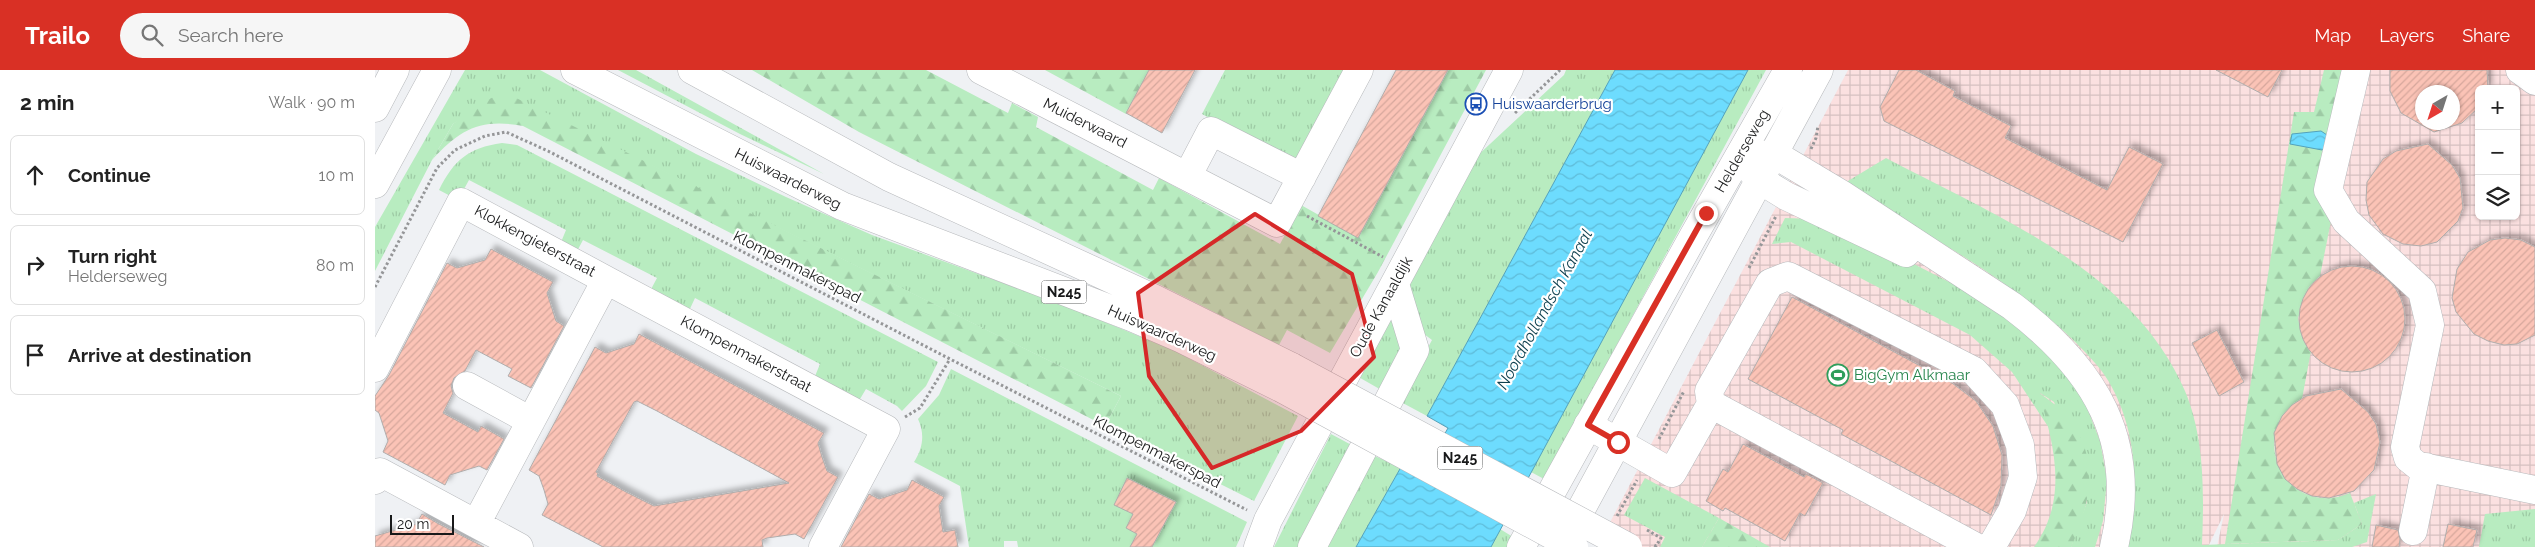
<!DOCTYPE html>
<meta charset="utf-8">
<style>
:root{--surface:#fff;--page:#f6f6f6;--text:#222;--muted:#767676;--line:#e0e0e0;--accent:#d93025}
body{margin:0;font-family:Raleway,sans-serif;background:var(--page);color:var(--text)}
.controls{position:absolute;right:15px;top:15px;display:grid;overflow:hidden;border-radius:8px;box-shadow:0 1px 4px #0004}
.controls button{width:45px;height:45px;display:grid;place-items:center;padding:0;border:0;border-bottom:1px solid var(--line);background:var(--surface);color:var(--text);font:25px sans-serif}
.compass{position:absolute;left:2040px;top:15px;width:45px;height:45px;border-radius:50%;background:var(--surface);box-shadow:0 1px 4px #0004;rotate:219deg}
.scale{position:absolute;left:15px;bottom:12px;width:64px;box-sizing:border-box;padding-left:5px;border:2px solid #18191a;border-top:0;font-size:14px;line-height:18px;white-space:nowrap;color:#18191a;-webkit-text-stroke:4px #fff;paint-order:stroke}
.stop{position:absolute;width:15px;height:15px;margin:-11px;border:4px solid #d93025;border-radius:50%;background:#fff}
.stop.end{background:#d93025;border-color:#fff;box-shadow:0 1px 5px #0008}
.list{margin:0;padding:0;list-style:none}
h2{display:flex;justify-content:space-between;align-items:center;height:65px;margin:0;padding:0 20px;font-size:21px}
h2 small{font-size:16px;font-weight:400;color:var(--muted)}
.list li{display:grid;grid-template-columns:32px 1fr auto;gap:15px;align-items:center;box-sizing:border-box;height:80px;margin:0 10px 10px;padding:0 10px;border:1px solid var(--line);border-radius:8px}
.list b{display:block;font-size:19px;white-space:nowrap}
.list p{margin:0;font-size:16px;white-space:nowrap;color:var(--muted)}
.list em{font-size:16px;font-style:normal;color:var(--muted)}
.icon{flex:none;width:28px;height:28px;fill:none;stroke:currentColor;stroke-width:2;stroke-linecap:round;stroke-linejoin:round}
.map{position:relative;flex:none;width:2160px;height:477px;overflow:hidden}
header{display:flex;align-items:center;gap:30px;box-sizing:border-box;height:70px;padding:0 25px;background:var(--accent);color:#fff}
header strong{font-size:24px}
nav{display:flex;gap:28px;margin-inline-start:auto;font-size:18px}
.search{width:350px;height:45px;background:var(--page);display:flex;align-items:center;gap:12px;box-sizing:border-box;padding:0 18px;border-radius:28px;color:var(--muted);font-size:19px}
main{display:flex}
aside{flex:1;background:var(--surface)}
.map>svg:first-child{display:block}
.industrial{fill:url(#industrial-grid);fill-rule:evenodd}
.grass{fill:url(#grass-tufts)}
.forest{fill:url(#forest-firs)}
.water{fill:url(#water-waves);stroke:#54a2ba}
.building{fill:url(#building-hatch);stroke:#b0adac;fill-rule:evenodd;filter:url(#shadow)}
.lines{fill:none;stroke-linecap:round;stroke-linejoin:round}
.minor-casing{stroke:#b7b9bc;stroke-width:29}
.major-casing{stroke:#b7b9bc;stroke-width:29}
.highway-casing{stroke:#b7b9bc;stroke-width:29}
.path{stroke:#959698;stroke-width:3;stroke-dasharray:2.5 2.5;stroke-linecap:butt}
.minor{stroke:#fff;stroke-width:28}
.major{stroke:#fff;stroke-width:28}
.highway{stroke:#fff;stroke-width:28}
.highway-bridge-casing{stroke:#b7b9bc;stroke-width:29;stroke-linecap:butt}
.highway-bridge{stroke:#fff;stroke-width:28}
.route{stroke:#d93025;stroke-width:6}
.marked{fill:#d62828;fill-opacity:0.2;stroke:#d62828;stroke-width:4;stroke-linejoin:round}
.labels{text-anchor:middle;stroke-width:4.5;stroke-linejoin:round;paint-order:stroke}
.shield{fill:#fff;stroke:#5d5e5f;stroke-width:1}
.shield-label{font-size:14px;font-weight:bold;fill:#18191a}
.transit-label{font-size:15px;fill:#164399;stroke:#fff;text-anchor:start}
.street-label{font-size:15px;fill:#18191a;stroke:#fff}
.leisure-label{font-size:15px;fill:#27864d;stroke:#fff;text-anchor:start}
.water-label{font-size:16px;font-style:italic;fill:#0f4150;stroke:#fff}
</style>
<header>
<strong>Trailo</strong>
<div class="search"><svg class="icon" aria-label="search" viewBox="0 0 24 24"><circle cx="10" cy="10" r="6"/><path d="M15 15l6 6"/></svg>Search here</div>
<nav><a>Map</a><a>Layers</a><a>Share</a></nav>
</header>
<main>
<aside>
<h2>2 min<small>Walk · 90 m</small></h2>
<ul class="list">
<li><svg class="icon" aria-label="ahead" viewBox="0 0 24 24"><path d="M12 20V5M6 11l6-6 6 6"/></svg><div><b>Continue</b></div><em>10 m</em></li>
<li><svg class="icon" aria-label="right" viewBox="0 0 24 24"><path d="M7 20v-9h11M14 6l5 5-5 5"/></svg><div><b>Turn right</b><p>Helderseweg</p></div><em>80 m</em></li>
<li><svg class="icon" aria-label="arrive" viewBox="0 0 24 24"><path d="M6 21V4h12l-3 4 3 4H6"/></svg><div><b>Arrive at destination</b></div></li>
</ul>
</aside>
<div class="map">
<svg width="2160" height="477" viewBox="0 0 2160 477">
<defs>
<pattern id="industrial-grid" width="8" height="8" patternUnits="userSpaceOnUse" patternTransform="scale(1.25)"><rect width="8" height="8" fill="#fbe0e0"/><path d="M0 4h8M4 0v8" fill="none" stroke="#d6c0c0"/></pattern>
<pattern id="grass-tufts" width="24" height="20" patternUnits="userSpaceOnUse" patternTransform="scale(1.25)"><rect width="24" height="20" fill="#b8ecc0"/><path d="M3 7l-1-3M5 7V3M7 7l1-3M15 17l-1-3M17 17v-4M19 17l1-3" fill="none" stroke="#9dcaa4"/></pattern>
<pattern id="forest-firs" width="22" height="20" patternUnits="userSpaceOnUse" patternTransform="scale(1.25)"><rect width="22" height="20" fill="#b8ecc0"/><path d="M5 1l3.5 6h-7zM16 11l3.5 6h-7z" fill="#9dcaa4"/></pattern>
<pattern id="water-waves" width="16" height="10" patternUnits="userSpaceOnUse" patternTransform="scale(1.25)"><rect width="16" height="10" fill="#6ddcfe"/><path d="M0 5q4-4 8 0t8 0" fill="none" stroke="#5ebcd9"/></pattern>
<pattern id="building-hatch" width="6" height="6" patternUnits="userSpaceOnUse" patternTransform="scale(1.25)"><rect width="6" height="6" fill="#fbc3b6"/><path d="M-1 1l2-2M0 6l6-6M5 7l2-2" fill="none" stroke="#d6a79c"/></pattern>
<filter id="shadow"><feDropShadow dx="4.5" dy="-4.5" stdDeviation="2.5" flood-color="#0004"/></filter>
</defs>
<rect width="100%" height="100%" fill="#eff1f4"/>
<!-- industrial -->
<path class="industrial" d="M1473 0H2160V477H1842L1849 444 1833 477H1222ZM2104 19H2141V146H2104ZM2048 22H2078V52H2048Z"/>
<!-- grass -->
<path class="grass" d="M90 0H165L321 84 411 127 497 165 696 238 800 281 923 346 879 431 730 356 746 326 129 23 78 54 57 90 0 201V157Z
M243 0H261L449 104 365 64Z
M850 0H977L924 97 827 44Z
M1191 0H1240L1052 346 1024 331 1057 270 1041 258 1032 212 1101 87 1189 5Z
M1373 0H1391L1169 409 1156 402Z
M127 73 142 75 563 292 551 316 527 341 522 336 491 319 482 334 438 311 445 294 320 228 313 243 274 223 282 208 208 170 200 185 184 177 191 160 94 110 83 130 64 120C79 90 93 78 127 73Z
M1511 88C1622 147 1757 199 1810 321 1830 369 1829 424 1827 475L1963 470 1987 454 1979 433 2001 424 1992 472 1977 477H1753C1764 421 1763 362 1734 312 1724 295 1708 280 1694 266 1628 204 1545 161 1468 114Z
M1410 148 1439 149 1527 188 1584 217 1639 253 1681 290 1709 330 1725 371 1732 410 1728 451 1720 477H1696L1712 432 1679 332 1665 323 1674 358 1637 302 1595 265 1416 172 1397 174Z
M1016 238 1029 283 1008 321 980 305Z
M576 299 872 452 861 477H643L642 471H629V477H594L585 416 539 392C548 378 550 364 543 349L564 325Z
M956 364 984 379 930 477H899Z
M997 385 1026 397 981 477H948Z
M1270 408 1344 448 1327 477H1285L1290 467 1249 445Z
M2160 439V477H2104L2110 444Z
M1125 459 1138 467 1133 477H1116Z"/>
<!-- forest -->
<path class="forest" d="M377 0H551L633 43 637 33 663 47 661 57 778 120 784 108 905 174 926 135 983 167 1073 0H1111L1003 202 955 283 912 260 904 275 484 62Z
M670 0H775L751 44Z
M1949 0H1970L1957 146 1945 206 1934 217 1923 248 1926 262 1936 281 1927 329C1868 364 1912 450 1975 423L1987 454 1963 470 1850 474 1919 42H1939Z
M129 22 746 326 730 356 148 56C106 48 85 59 57 90L78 54 104 34Z
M1664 323C1724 361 1724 417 1696 477H1659C1694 428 1679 376 1664 323Z
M1344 448 1395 477H1327Z"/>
<!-- water -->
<path class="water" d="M1240 0H1373L1116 477H981L1026 397 1045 408 1073 358 1052 346Z
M1946 61 1952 65V76L1947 80 1915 74 1917 64Z"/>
<!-- building -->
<path class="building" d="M774 0H820L787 63 751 43Z
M1021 0H1073L983 168 943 146Z
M1524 0H1541L1580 21 1578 26 1636 56 1630 68 1732 120 1754 77 1788 94 1748 172 1509 51 1505 37Z
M1841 0H1907L1893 27Z
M2015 0H2112L2113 19H2104V37L2087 53 2059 62 2026 43 2015 21ZM2048 22H2078V52H2048Z
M2053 74 2077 95 2085 108 2088 138 2083 151 2062 172 2046 176 2028 174 2008 164 1994 145 1991 130 1992 112 2008 89 2021 81Z
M2130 168 2146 170 2160 177V265L2142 274 2129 275 2113 271 2099 264 2081 242 2077 228 2082 199 2093 182 2115 170Z
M116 179 178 212 172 223 181 251 189 256 156 318 133 306 137 299 101 280 90 301 79 308 76 316 78 323 68 343 103 362 106 356 129 369 112 400 104 396 75 405 70 415 8 382 13 371 4 343 0 340V326L14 305 72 193 82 198 110 190Z
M1924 249a53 53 0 1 1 106 0a53 53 0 1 1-106 0Z
M1417 227 1577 313 1601 331 1618 356 1627 385 1626 416 1616 445 1466 364 1468 360 1373 309Z
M1842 260 1869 312 1844 326 1817 273Z
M264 264 449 363 443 373 447 387 452 401 463 407 429 469 420 464 392 468 387 470 388 477H228L167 445 173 434 169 420 164 406 154 400 195 324 220 277 231 283 259 274ZM262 331 282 341 414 413 279 436 251 422 222 406 223 403 221 402 259 332Z
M1966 319 1993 342 2001 354 2005 372 1999 400 1979 421 1954 428 1937 426 1922 419 1910 409 1902 394 1899 363 1907 346 1917 335 1931 326Z
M1368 374 1429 407 1431 404 1448 413 1430 446 1425 443 1410 471 1350 438 1348 441 1331 431 1348 399 1353 402Z
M752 408 801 432 777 477H755L762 464 751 458 758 444 739 435Z
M537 410 569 427 564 436 568 462 580 460 583 477H466L494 424 504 429 532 420Z
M47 444 62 453 109 477H0V466L41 454Z
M2073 454 2102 460 2098 477H2068Z
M2001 455 2023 460 2025 469 2024 477H1997Z"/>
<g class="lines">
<!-- minor casing -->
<g class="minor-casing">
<path id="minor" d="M606 0 902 153 984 0
M1981 0 1953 120 1971 151 2047 221 2055 255 2030 377 2033 388 2043 396 2160 420
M2145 0 2160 11
M0 38 20 0
M813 105 836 61 927 107
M0 114 62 0
M231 210 511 359 448 477
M0 298 86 132 231 210 101 454
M92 316 156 351
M1336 334 1601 477
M1213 355 1297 403 1336 334 1334 321 1395 213 1413 206 1599 301 1630 335 1645 375 1648 407 1637 441 1616 477
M0 410 5 402 144 477
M2038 461 2051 397
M883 477 893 450 1134 0
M937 477 1040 280 1020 214"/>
</g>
<!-- major casing -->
<g class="major-casing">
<path id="major" d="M1190 469 1444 0
M1146 477 1319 165 1413 0"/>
</g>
<!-- highway casing -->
<g class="highway-casing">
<path id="highway" d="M200 0 467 136 756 247 807 269 906 318
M317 0 514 107 780 229 917 297
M1364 87 1399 84 1466 124 1637 236C1720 299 1764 370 1739 477
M1364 87 1385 110 1411 126 1531 183"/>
</g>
<!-- path -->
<path class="path" d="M1140 43 1185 0
M1436 79 1441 68 1443 56
M932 146 1008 187
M1374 198 1401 146
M0 217 62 98 80 80 110 66 131 62 173 81 575 289 872 440
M530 347 545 338 575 289
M1284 369 1309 321
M1242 446 1262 410
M1272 460 1286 468 1281 476 1277 474"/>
<!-- minor -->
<use href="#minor" class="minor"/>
<!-- major -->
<use href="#major" class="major"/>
<!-- highway -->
<use href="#highway" class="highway"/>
<!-- highway-bridge casing -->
<g class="highway-bridge-casing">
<path id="highway-bridge" d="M917 297 1253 477
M906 318 1199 477"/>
</g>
<!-- highway-bridge -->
<use href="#highway-bridge" class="highway-bridge"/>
</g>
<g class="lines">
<!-- route -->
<path class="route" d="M1243 372 1213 355 1331 143"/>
</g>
<!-- marked area -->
<path class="marked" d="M880 144 977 204 999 287 926 361 837 398 774 306 763 223Z"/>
<!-- icons -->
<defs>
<g id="bus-ring" transform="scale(1.125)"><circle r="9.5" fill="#fff" stroke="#1a4fb4" stroke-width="1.5"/><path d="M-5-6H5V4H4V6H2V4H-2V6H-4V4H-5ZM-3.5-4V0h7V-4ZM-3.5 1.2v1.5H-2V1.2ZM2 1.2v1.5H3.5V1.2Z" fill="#1a4fb4"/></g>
<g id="stadium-ring" transform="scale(1.125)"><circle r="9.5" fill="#fff" stroke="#2e9e5b" stroke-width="1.5"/><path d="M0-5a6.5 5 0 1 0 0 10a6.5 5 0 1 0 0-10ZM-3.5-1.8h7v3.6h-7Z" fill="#2e9e5b"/></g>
</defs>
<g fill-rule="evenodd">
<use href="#bus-ring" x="1101" y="34"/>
<use href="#stadium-ring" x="1463" y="305"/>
</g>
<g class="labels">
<!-- shield labels -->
<g class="shield">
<rect x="666.5" y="210.5" width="45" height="23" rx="4"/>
<rect x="1062.5" y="376.5" width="45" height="23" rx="4"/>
</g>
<g class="shield-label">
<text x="689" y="227">N245</text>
<text x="1085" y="393">N245</text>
</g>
<!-- transit labels -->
<g class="transit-label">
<text x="1117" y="39">Huiswaarderbrug</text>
</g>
<!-- street labels -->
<g class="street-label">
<text transform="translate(710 53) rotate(27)" y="5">Muiderwaard</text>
<text transform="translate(1367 81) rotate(-60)" y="5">Helderseweg</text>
<text transform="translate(413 109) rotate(27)" y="5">Huiswaarderweg</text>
<text transform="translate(160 171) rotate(28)" y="5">Klokkengieterstraat</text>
<text transform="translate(422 197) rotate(27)" y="5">Klompenmakerspad</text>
<text transform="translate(1006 237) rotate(-61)" y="5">Oude Kanaaldijk</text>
<text transform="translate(787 263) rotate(24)" y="5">Huiswaarderweg</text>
<text transform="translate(371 284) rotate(28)" y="5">Klompenmakerstraat</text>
<text transform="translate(782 382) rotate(27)" y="5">Klompenmakerspad</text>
</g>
<!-- leisure labels -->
<g class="leisure-label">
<text x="1479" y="310">BigGym Alkmaar</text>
</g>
<!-- water labels -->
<g class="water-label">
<text transform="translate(1169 239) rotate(-61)" y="6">Noordhollandsch Kanaal</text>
</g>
</g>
</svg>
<div class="controls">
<button>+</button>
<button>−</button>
<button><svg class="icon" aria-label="layers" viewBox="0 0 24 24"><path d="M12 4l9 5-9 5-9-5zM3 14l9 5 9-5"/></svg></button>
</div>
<svg class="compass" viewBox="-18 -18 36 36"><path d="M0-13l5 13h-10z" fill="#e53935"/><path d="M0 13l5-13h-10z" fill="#767676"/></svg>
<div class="scale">20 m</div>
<div class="stop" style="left:1243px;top:372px"></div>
<div class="stop end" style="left:1331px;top:143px"></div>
</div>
</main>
